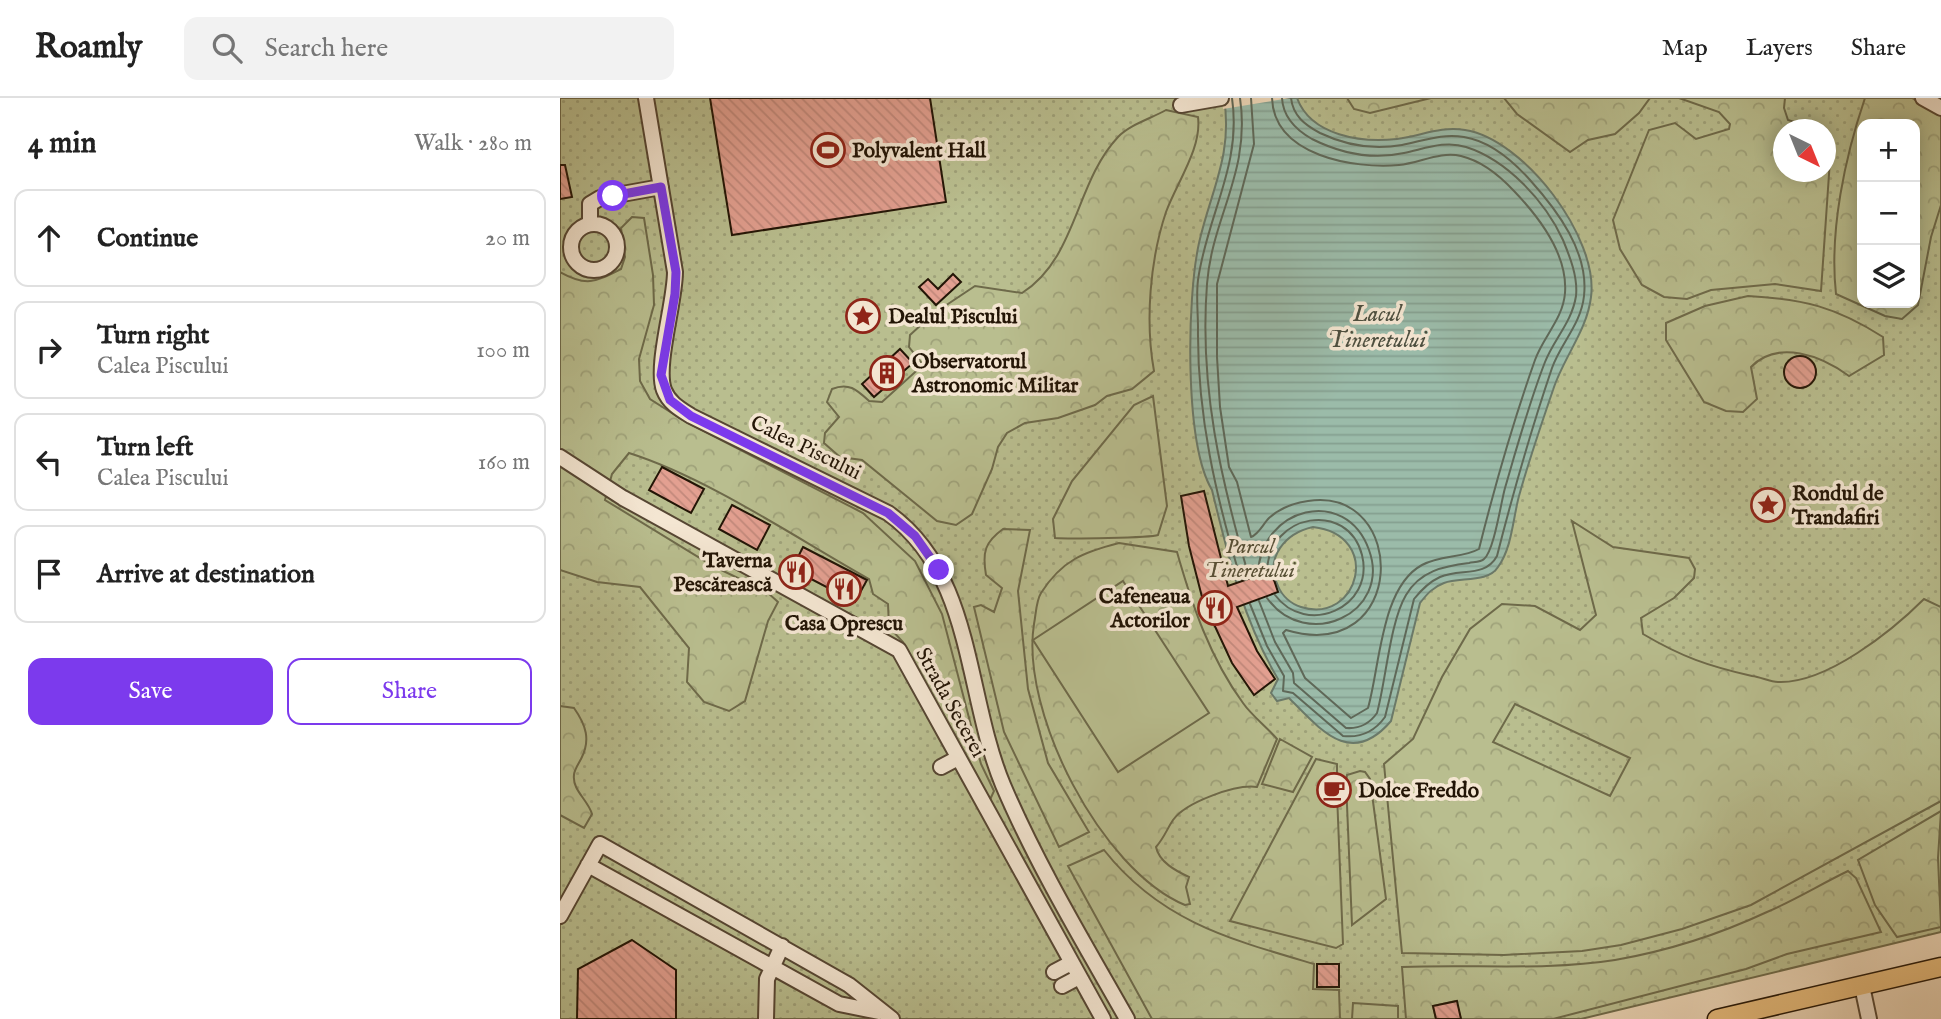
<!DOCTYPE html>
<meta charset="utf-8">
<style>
:root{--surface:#fff;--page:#f2f2f2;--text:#222;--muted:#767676;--line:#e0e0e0;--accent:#7c3aed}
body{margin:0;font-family:"IM FELL English",serif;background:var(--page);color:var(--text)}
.controls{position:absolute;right:21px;top:21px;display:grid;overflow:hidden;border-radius:14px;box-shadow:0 4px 18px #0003}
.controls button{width:63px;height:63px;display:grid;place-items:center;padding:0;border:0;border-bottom:2px solid var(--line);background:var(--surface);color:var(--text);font:35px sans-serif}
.compass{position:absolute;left:1213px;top:21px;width:63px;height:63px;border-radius:50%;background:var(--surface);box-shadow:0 4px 18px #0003;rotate:137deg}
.stop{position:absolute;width:21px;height:21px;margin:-16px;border:5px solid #7c3aed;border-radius:50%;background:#fff}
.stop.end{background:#7c3aed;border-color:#fff;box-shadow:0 2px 7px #0008}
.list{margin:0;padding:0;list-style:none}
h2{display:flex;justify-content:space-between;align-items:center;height:91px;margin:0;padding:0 28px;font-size:30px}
h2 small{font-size:23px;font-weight:400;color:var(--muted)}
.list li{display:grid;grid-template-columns:46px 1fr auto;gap:21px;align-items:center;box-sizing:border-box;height:98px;margin:0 14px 14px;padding:0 14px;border:2px solid var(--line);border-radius:14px}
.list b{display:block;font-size:26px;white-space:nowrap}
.list p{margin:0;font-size:23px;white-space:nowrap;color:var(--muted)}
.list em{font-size:23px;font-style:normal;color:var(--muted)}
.actions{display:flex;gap:14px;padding:21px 28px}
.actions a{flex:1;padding:16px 0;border:2px solid var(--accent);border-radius:14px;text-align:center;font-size:24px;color:var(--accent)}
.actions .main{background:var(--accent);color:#fff}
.icon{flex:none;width:38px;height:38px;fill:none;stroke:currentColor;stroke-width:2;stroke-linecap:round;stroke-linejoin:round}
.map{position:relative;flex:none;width:1381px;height:921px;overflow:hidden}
header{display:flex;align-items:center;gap:42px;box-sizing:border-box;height:98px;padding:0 35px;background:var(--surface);border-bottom:2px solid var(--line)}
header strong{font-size:33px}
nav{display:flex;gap:38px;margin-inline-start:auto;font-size:24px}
.search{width:490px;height:63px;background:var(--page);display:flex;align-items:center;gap:18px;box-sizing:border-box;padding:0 24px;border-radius:14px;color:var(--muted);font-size:26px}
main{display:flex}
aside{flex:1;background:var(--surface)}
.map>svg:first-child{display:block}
.grass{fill:url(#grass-dots);stroke:#6e6a4a;stroke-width:2;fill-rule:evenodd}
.forest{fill:url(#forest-crowns);stroke:#6e6a4a;stroke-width:2;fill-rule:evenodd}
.pitch{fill:#b9be8f;stroke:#6e6a4a;stroke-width:2}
.water{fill:url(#water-rules);stroke:#6b7968;stroke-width:2;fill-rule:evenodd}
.pier{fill:#eed8b9}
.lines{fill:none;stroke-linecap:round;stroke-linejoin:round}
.shore{stroke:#5f6858;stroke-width:2}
.building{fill:url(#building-back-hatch);stroke:#231506;stroke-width:2}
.minor-casing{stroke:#564633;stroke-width:18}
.major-casing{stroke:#231506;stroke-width:21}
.minor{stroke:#f4e6d2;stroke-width:14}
.major{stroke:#e7bc7c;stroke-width:18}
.route{stroke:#7c3aed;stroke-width:9}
.labels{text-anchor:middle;stroke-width:7;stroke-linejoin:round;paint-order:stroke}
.poi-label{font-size:21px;font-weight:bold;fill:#231506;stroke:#f4e6d2;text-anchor:start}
.street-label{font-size:21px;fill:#231506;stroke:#f4e6d2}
.park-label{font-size:21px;font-style:italic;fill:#585036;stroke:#f4e6d2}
.water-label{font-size:23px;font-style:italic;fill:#4d4f3f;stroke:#f4e6d2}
</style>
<header>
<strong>Roamly</strong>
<div class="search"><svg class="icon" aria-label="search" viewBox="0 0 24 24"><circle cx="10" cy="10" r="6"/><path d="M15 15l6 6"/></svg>Search here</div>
<nav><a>Map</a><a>Layers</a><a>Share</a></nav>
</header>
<main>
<aside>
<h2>4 min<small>Walk · 280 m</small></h2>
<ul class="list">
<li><svg class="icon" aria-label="ahead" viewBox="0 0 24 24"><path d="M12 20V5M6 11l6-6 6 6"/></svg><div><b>Continue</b></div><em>20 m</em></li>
<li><svg class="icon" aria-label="right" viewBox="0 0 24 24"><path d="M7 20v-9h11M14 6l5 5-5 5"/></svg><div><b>Turn right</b><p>Calea Piscului</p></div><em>100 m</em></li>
<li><svg class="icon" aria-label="left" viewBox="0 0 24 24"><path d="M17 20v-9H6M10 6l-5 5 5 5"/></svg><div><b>Turn left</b><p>Calea Piscului</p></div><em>160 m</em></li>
<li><svg class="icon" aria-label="arrive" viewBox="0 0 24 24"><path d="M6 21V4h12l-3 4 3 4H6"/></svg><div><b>Arrive at destination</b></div></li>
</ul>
<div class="actions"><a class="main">Save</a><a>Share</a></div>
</aside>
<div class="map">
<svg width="1381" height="921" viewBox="0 0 1381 921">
<defs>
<pattern id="grass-dots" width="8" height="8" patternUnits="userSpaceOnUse" patternTransform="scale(1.75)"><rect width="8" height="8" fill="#b9be8f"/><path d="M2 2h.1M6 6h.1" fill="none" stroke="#9fa27a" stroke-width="1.8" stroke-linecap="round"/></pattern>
<pattern id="forest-crowns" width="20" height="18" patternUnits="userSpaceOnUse" patternTransform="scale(1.75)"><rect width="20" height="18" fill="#b9be8f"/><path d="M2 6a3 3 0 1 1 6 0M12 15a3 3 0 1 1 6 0" fill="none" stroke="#9fa27a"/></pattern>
<pattern id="water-rules" width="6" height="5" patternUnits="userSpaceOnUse" patternTransform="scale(1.75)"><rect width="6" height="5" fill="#9bbba9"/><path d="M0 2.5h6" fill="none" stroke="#85a090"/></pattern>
<pattern id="building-back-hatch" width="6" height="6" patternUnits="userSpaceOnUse" patternTransform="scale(1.75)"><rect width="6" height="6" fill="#e3a091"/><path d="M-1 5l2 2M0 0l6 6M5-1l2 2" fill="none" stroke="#c2897c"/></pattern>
</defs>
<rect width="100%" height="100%" fill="#eed8b9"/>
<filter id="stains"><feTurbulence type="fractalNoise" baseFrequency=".00286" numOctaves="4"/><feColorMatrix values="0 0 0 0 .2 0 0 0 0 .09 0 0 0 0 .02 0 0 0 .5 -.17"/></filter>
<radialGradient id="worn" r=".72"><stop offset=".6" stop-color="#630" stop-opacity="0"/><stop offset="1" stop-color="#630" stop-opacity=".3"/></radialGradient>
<!-- grass -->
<path class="grass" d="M0 0H1381V834L1021 921H0ZM1302 26H1355V205H1302ZM1224 32H1266V74H1224Z"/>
<!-- forest -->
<path class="forest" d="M787 0H871L810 15 794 11Z
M944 0H1090L1079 15 1055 36 1028 42 1010 54 957 16Z
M1119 0H1225L1224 10 1228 22 1257 31 1224 32V74H1266V34L1268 35 1271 47 1261 193 1215 186 1151 192 1127 201 1104 199 1082 187 1060 151 1053 122 1089 32 1115 25 1136 41 1169 31 1170 26 1159 14Z
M1305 0H1352L1381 17V107L1371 139 1358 207 1342 221 1325 218 1276 196C1269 133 1285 59 1305 0ZM1302 26H1355V205H1302Z
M606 12 638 19C642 50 617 84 606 114 590 162 585 223 594 273L572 291 547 298 535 307 498 320 465 325 447 335 438 349 432 371 412 416 396 427 377 423 302 362 280 359 264 345 265 335 279 319 267 304 272 291C289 284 297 292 309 303L322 304 363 267 349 249 350 237 373 216 415 188 462 195C517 160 515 85 558 39 569 27 592 20 606 12Z
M72 119 84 120 93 177 94 207 79 261 80 283 90 301 126 324 303 415 355 463 382 516 421 666 434 693 429 704 343 544 329 529 328 506 313 496 309 481C236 440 148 380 69 355L52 376 45 402 153 468 207 494 218 504 208 523 185 603 169 613 144 604 127 584 129 550 80 489 37 484 0 472V174C27 189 35 184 61 171L65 159 61 130Z
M1188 198C1244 201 1276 209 1323 239L1324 257 1289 278C1262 258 1218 241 1191 269L1197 301 1183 314 1166 313 1144 304 1106 242V225L1145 208Z
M593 298 607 408 598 437C590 440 508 441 495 440L493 421 512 383 574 307Z
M1012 423 1053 449 1129 460 1135 471 1134 480 1114 500 1081 520 1083 536C1122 559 1148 568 1192 578 1201 579 1210 584 1218 584 1266 586 1332 533 1364 501L1381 509V703L1191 807 1122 831 1061 847 1022 853 944 857 842 855 824 666 853 641 882 579 910 531 942 506 975 508 1020 532 1036 517ZM955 606 1070 660 1050 698 933 644Z
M443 431 470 432 458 493 468 591 488 665 529 734 499 749 444 634 414 509 421 507 434 514 442 490 426 477C422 454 425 444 443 431Z
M559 445 617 454C632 507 650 560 683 605 692 618 706 628 717 641L697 689C676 686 626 704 613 722 607 731 604 740 596 749 599 764 616 773 629 779L626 789 630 806 625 807C541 772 460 614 474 526 476 516 476 503 481 495 502 462 524 454 559 445Z
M0 608 14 610C26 627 31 642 21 661 19 665 14 672 14 677 12 692 28 702 32 716L24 730 0 717Z
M720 641 752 659 733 694 702 686Z
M756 661 777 666V688H771V695L777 696 783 846 776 850 670 823Z
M800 673 805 674 810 681 826 801 792 827 786 683 787 677Z
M1381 713 1378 760 1381 829 1337 839 1315 807 1298 762Z
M544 752C600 823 669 841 754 866L753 891 779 892 780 921H592L508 768Z
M1288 773 1296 780 1321 834 1227 856 1186 871 993 921H901L896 903 873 908 876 921H846L842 869C913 866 985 873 1055 862 1107 853 1160 836 1207 814 1235 802 1261 786 1288 773Z
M793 905 838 908V921H792Z"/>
<!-- pitch -->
<path class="pitch" d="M563 483 649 615 558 674 473 542Z"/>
<!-- water -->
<path class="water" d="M664 0H737C751 38 802 45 837 41 861 38 880 28 905 32 964 41 1039 140 1031 199 1027 233 1003 260 993 292 981 327 969 362 959 398 953 420 952 450 938 469 928 485 900 479 884 485 873 489 867 496 860 505L831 623C791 670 761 632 729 600L717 603 711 595 718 581C683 522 668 458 652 392 624 345 627 199 639 145 651 92 673 57 664 0ZM753 429C823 437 799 527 741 509 731 506 722 498 718 488 704 459 726 435 753 429Z"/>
<!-- pier -->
<path class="pier" d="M661 0H730L663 11Z"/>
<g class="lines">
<!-- shore -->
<path class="shore" d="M672 0C682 68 647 117 638 182 636 198 638 215 638 230 637 317 656 399 681 482
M680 0C691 74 652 119 647 186 639 289 661 382 689 479
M691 0 694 46 657 186V259L660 309 669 369 677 384 691 439C699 436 703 426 709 420 720 410 734 405 748 403 849 388 848 568 726 532L723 535 745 580 791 620 808 610C820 568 821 489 862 467 880 457 903 460 919 451 935 387 953 324 975 262 983 239 1003 221 1005 195 1008 156 979 119 954 93 940 78 922 63 901 58 880 53 860 65 839 67 794 71 714 58 712 0
M707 473C709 415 788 402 802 457 815 510 746 539 715 497
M698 476C700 409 786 387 809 452 832 515 746 555 707 500
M699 503 715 544 733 575 734 585 786 630C799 631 810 625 817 615 826 582 830 524 846 497 860 473 884 468 909 465 914 464 921 464 924 461 934 453 941 404 945 390 957 349 969 305 985 264 994 241 1012 224 1016 198 1018 179 1010 159 1003 142 985 103 947 62 906 49 885 42 864 51 844 55 812 62 780 55 752 41 736 32 723 19 722 0
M690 506 707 548 724 578 723 593 733 595 783 638C801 640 815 633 825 619L854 501C862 491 869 484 880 479 900 470 925 480 937 458 953 395 971 332 992 270 1001 245 1021 226 1024 198 1029 154 997 112 970 82 953 63 929 43 904 39 882 35 863 43 842 47 814 52 785 47 760 35 745 27 733 18 731 0"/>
</g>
<!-- building -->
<path class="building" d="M150 0H370L386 104 172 137Z
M0 67H5L12 99 0 101Z
M393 176 401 184 376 207 359 189 368 181 378 191Z
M340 251 353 265 314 299 302 286Z
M1224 274a16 16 0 1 1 32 0a16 16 0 1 1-32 0Z
M102 369 144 391 131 415 89 392Z
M644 393 668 488 711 473 718 494 677 509 697 553 715 581 694 597 672 565 652 522 668 516 660 494 642 499 629 448 621 398Z
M172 407 210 427 197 452 159 431Z
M243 449 307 482 295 504 232 471Z
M72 842 116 872V921H17L18 871Z
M757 866H779V889H757Z
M897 903 901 921H876L873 908Z"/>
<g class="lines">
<!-- minor casing -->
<g class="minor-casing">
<path id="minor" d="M86 0 115 174C115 204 95 268 104 292 109 305 120 311 131 318L328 415C414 476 405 596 443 687 477 767 524 845 567 921
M1363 0 1381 10
M621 7 661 0
M30 126V106L40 100 101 89
M11 149a23 23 0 1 1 46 0a23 23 0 1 1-46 0Z
M0 359 63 400 339 552 543 921
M381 669 398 660
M28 767 279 906 319 914
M0 818 40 746 289 887 332 921
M494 874 511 865
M502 888 519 879
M1302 888 1309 921
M206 921 207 881 222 848"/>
</g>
<!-- major casing -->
<g class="major-casing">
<path id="major" d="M1157 921 1381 869"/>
</g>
<!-- minor -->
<use href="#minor" class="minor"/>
<!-- major -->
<use href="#major" class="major"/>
</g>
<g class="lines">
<!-- route -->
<path class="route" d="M53 98 101 89 116 174 115 196 101 277 110 302 131 318 328 415 355 438 379 472"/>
</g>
<!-- icons -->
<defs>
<g id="stadium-ring" transform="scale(1.75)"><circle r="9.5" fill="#f4e6d2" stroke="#8f2418" stroke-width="1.5"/><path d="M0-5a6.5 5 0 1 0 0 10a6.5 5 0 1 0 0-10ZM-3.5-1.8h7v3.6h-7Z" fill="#8f2418"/></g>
<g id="sight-ring" transform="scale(1.75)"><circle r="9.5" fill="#f4e6d2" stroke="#8f2418" stroke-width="1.5"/><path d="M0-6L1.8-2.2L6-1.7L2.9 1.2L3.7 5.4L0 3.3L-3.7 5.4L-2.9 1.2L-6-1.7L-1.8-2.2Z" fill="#8f2418"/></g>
<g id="building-ring" transform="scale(1.75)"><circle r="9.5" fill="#f4e6d2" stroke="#8f2418" stroke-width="1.5"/><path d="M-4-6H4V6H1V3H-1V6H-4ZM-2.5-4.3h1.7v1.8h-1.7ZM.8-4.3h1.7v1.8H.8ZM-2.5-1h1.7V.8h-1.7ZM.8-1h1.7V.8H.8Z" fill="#8f2418"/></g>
<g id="restaurant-ring" transform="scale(1.75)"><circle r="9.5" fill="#f4e6d2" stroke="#8f2418" stroke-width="1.5"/><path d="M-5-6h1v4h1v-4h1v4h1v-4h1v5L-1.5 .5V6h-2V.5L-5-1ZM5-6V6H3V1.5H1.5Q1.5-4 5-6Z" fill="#8f2418"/></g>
<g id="cafe-ring" transform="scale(1.75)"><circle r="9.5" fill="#f4e6d2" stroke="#8f2418" stroke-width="1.5"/><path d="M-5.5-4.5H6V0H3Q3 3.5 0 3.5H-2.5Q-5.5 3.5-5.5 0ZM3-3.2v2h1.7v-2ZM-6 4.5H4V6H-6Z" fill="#8f2418"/></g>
</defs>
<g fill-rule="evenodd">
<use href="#stadium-ring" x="268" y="52"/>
<use href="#sight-ring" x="303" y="218"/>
<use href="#building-ring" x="327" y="275"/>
<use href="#sight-ring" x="1208" y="407"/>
<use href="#restaurant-ring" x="236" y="474"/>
<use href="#restaurant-ring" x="284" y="491"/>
<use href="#restaurant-ring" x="655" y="510"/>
<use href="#cafe-ring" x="774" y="692"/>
</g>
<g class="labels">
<!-- poi labels -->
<g class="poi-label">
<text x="292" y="59">Polyvalent Hall</text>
<text x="328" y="225">Dealul Piscului</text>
<text x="352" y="270">Observatorul<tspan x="352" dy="24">Astronomic Militar</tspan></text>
<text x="1232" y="402">Rondul de<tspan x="1232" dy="24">Trandafiri</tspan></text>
<text x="212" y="469" text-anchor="end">Taverna<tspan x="212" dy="24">Pescărească</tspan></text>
<text x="630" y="505" text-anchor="end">Cafeneaua<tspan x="630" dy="24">Actorilor</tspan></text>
<text x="284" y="532" text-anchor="middle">Casa Oprescu</text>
<text x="798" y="699">Dolce Freddo</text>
</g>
<!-- street labels -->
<g class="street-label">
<text transform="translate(246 349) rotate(26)" y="7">Calea Piscului</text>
<text transform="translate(391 604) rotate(61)" y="7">Strada Secerei</text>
</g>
<!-- park labels -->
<g class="park-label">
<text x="690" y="455">Parcul<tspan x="690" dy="24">Tineretului</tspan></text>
</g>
<!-- water labels -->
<g class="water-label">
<text x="817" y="223">Lacul<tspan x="817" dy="26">Tineretului</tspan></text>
</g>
</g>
<rect width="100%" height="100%" filter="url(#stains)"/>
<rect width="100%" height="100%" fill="url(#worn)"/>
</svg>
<div class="controls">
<button>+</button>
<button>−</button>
<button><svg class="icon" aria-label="layers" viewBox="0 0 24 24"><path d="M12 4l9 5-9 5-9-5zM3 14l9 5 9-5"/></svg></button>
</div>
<svg class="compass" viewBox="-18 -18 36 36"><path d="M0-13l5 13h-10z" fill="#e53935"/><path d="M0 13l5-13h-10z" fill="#767676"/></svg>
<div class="stop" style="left:53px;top:98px"></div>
<div class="stop end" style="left:379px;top:472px"></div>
</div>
</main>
